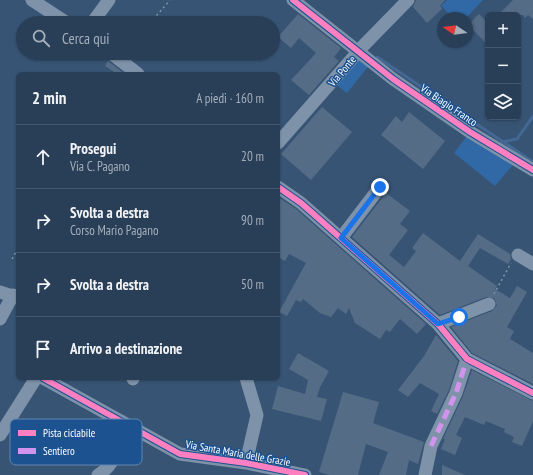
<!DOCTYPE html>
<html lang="it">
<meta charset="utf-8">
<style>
:root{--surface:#293f58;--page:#31465e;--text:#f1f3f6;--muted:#a5afba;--line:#45586e}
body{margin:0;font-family:"PT Sans Narrow",sans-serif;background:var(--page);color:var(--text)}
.controls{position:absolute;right:12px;top:12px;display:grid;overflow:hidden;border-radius:6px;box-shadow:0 1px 3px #0004}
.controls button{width:36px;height:36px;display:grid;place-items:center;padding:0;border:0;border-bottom:1px solid var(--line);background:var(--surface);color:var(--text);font:20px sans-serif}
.compass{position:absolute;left:437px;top:12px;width:36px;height:36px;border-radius:50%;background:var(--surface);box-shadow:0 1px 3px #0004;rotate:283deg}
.stop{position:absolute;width:12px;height:12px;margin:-9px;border:3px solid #1a73e8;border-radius:50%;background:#fff}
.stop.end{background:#1a73e8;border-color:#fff;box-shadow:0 1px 4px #0008}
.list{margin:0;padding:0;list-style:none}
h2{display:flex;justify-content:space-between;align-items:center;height:52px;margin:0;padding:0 16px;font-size:17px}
h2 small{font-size:13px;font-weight:400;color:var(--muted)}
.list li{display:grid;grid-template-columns:26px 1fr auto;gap:12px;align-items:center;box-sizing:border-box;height:64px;padding:0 16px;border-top:1px solid var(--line)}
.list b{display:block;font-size:15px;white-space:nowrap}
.list p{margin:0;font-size:13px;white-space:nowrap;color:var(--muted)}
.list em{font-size:13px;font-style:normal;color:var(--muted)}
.icon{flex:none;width:22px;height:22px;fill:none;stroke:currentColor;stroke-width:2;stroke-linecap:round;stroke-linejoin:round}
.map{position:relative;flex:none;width:533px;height:475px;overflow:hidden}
.search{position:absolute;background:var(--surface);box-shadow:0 1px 3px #0004;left:16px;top:16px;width:264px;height:44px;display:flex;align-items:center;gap:10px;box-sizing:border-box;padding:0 14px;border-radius:22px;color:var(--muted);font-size:15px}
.panel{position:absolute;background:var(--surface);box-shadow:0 1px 3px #0004;left:16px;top:72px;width:264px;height:308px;border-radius:6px}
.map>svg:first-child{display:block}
.green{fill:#3169a6}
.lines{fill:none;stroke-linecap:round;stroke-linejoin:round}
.stream{stroke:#436894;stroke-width:3}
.building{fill:#556c87}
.path{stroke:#7e93a9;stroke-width:1.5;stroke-dasharray:2 3;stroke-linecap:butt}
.minor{stroke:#7e93a9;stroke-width:13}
.quiet{stroke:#d193ec;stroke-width:5;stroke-dasharray:10 5;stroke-linecap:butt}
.cycleway-casing{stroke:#1c5290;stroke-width:8}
.cycleway{stroke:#ff80c0;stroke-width:6}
.route{stroke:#1a73e8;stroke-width:5}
.labels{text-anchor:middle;stroke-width:3;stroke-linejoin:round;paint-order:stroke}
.street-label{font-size:11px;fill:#fff;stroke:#1c5290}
.key{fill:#1c5290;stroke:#6086b1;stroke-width:1}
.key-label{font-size:11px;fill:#fff}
</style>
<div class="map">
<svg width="533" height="475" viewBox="0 0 533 475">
<rect width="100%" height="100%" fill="#375475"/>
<!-- green -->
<path class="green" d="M447 0H483L466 18H453L441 6Z
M358 51 371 63 347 93 333 82Z
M470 132 517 160 495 186 454 153Z"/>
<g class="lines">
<!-- stream -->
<path class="stream" d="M377 57 533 162
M502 142 517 139 533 116"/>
</g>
<!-- building -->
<path class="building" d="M416 0H445L440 6 442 9 427 23 413 7Z
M513 0H533V19L528 15 525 18 523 15H498Z
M298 14 341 48 334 57 339 61 309 95 291 80 316 53 299 38 291 48 278 37Z
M479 14 488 23V45L468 25Z
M108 61 125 74H117L105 66Z
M322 107 352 132 311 180 281 154Z
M409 112 445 141 423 169 381 135 396 116 402 122Z
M386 193 410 211 400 224 408 230 389 255 404 267 416 251 412 248 423 233 460 261 478 234 510 254 511 259 508 264 480 248 468 266 497 286 495 289 510 298 517 286 527 292 507 327 514 331 510 339 533 353V384L472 353 451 327 492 311 497 305 494 298 486 297 440 315 352 237Z
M278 197 296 209 426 324 417 334 400 319 390 332 386 330 380 339 355 323 349 308 346 314 338 308 331 317 320 313 303 299 301 302 296 300 287 316 279 312 306 263 289 254 285 261 278 257Z
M436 335 458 361 449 390 437 414 431 411 439 394 420 383 408 397 398 390 424 356Z
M298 353 329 371 320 387 317 397 327 399 321 421 272 409 278 386 305 394 308 380 289 369Z
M472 370 533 401V421L522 446 512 442 514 437 504 432 505 429 486 421 484 425 465 417 456 435 462 438 455 455 441 449 445 439H443L463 396Z
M343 392 379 402 373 423 424 442 418 464 409 460 406 475H379L388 452 366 444 358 475H330L319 472Z
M442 465 465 475H442Z"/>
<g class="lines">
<!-- path -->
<path class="path" d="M150 23 170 0
M110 74 112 71
M12 259 18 248
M494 294 511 263"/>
<!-- minor -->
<path class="minor" d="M32 0 67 23
M293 0 393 79 470 132 533 170
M92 23 109 0
M111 53 138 74
M278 143 364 45 408 0
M278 187 301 203 438 324 467 359 533 393
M341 238 380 187
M518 255 533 264
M0 292 18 298
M0 319 13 295
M438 324 489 304
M43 378 180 454 246 463 305 475
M133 378V379
M246 378 257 415 246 463
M0 435 36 378
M98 475C118 463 120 442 121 421
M425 475 431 446 456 393 467 359"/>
<!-- quiet -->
<path class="quiet" d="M431 446 456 393 467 359"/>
<!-- cycleway casing -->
<g class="cycleway-casing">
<path id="cycleway" d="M293 0 393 79 470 132 533 170
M278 187 301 203 438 324 467 359 533 393
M43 378 180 454 246 463 305 475"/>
</g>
<!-- cycleway -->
<use href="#cycleway" class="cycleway"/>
</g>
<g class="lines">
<!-- route -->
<path class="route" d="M380 187 341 238 438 324 459 317"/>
</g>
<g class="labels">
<!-- street labels -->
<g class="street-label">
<text transform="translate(342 71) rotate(-50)" y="4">Via Ponte</text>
<text transform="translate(449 105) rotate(34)" y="4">Via Biagio Franco</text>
<text transform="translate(238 453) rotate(10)" y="4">Via Santa Maria delle Grazie</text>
</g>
</g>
<!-- legend -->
<rect x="10" y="419" width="132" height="46" rx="6" class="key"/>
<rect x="18" y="430" width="18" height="6" fill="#ff80c0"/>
<rect x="18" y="448" width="18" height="6" fill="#d193ec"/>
<g class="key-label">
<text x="43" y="437">Pista ciclabile</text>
<text x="43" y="455">Sentiero</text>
</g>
</svg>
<div class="controls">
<button>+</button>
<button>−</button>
<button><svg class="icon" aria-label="layers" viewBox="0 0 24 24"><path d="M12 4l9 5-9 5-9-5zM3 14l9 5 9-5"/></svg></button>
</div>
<svg class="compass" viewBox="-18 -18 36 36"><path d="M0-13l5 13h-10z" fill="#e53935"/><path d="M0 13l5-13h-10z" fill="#a5afba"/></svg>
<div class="stop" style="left:459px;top:317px"></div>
<div class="stop end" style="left:380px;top:187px"></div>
<div class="search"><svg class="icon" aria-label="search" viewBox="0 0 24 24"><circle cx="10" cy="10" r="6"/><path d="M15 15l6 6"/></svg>Cerca qui</div>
<section class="panel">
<h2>2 min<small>A piedi · 160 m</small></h2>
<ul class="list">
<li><svg class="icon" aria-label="ahead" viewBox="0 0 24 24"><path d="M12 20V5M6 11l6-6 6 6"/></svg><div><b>Prosegui</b><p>Via C. Pagano</p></div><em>20 m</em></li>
<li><svg class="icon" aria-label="right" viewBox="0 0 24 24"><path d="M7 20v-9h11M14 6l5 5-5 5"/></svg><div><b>Svolta a destra</b><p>Corso Mario Pagano</p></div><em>90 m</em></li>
<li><svg class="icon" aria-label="right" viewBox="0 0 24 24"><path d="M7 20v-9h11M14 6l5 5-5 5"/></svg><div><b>Svolta a destra</b></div><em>50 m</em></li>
<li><svg class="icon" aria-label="arrive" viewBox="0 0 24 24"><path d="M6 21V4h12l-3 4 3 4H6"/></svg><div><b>Arrivo a destinazione</b></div></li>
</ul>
</section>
</div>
